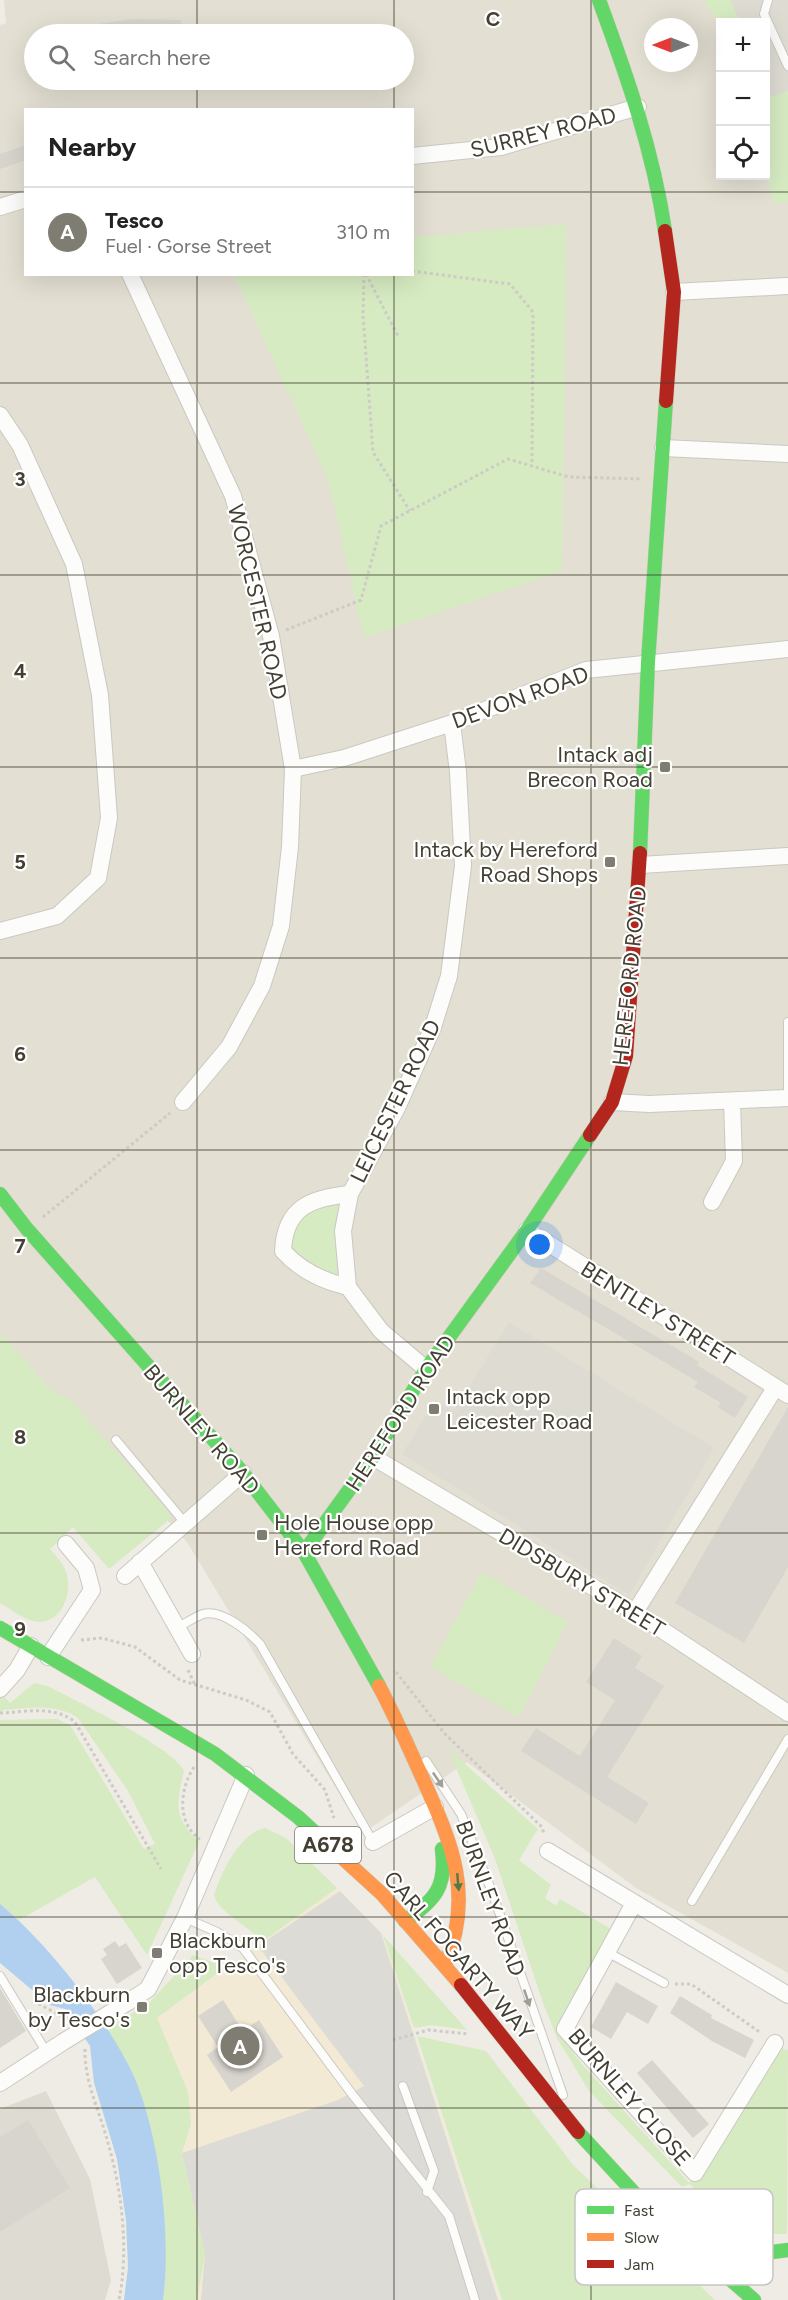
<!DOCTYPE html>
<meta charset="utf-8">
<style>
:root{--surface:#fff;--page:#f6f6f6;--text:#222;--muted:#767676;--line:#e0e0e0;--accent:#7f7c71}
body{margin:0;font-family:Figtree,sans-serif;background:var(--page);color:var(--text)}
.controls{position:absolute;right:18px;top:18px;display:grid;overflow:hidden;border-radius:0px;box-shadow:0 6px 24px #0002}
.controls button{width:54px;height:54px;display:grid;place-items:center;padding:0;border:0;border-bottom:2px solid var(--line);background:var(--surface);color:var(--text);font:30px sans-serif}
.compass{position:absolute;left:644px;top:18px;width:54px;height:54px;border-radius:50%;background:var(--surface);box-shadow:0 6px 24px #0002;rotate:270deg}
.you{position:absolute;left:540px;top:1245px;width:21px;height:21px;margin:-15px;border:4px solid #fff;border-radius:50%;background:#1a73e8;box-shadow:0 0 0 9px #1a73e833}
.badge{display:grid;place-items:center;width:39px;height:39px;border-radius:50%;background:var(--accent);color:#fff;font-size:20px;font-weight:700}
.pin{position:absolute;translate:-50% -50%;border:3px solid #fff;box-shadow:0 2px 6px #0006}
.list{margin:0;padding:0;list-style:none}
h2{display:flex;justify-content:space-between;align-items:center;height:78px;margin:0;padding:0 24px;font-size:26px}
h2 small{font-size:20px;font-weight:400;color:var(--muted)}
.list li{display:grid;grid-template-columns:39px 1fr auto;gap:18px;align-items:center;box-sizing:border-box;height:90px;padding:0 24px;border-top:2px solid var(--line)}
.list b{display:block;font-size:22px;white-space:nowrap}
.list p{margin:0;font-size:20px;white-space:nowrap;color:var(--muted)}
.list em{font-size:20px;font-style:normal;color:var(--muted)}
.icon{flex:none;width:33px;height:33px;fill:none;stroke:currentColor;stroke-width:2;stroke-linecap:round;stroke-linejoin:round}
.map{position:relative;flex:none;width:788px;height:2300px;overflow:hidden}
.search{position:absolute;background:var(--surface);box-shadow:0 6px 24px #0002;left:24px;top:24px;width:390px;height:66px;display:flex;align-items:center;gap:15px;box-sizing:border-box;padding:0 21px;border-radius:33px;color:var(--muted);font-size:22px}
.panel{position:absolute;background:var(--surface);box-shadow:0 6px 24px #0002;left:24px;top:108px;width:390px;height:168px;border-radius:0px}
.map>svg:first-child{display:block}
.residential{fill:#e3dfd2;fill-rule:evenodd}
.commercial{fill:#f3ead6}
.industrial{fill:#dedbd3}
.green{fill:#d6ebc2}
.parking{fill:#dddbd5}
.water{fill:#b1d0f0}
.building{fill:#d7d5cd}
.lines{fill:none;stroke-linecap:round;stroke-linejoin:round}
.lane-casing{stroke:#cac8c1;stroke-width:10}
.street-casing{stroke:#cac8c1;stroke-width:18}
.fast-casing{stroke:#cecabc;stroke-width:15}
.slow-casing{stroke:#cecabc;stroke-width:15}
.jam-casing{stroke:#cecabc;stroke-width:15}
.path{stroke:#cccbc5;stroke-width:3;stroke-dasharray:3 3;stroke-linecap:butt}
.lane{stroke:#fcfcfb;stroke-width:8}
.street{stroke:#fcfcfb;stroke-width:16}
.fast{stroke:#63d668;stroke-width:14}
.slow{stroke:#ff974d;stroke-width:14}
.jam{stroke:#b3261e;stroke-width:14}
.street-bridge-casing{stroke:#cac8c1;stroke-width:18;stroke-linecap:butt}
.street-bridge{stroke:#fcfcfb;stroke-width:16}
.oneway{fill:#a09e96}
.oneway2{fill:#507b48}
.grid{fill:none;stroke:#433f32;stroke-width:1.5;stroke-opacity:0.55}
.poi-dot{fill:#7f7c71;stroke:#fff;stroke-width:2}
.labels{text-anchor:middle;stroke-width:4.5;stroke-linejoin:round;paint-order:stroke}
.shield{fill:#fff;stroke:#7b7970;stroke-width:1.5}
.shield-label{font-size:21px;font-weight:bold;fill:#433f32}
.street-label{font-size:22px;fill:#433f32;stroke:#fff}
.poi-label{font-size:22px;fill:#433f32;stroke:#fff;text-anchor:end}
.key{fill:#fff;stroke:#c7c5c2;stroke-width:1.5}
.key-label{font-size:16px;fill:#433f32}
.grid-label{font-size:20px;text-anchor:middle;font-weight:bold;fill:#433f32;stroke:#fff;stroke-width:4.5;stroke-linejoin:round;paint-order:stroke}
</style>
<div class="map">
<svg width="788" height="2300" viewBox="0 0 788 2300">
<rect width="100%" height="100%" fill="#eeece5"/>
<!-- residential -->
<path class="residential" d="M4 0H788V1973L636 1888 467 1762 363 1833 187 1542 0 1333V25L6 23ZM720 22H766V176H720ZM653 27H689V63H653ZM34 34H404V80H34ZM26 110H412V274H26Z"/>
<!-- commercial -->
<path class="commercial" d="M337 1888 383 1935 500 2300H163V2212L153 2142 117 2047Z"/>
<!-- industrial -->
<path class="industrial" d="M730 0H788V91L772 97 766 82V22H740Z
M509 1322 714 1448 629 1595 402 1454 436 1400 454 1411Z
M46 2091 90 2179 111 2280 105 2300H0V2109Z"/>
<!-- green -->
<path class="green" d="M705 0H730L740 22H720V26Z
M766 82 772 97 788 91V202L774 203 766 172Z
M567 224 562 571 364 638 328 479 234 275 412 274 413 237Z
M350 1194 348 1287 299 1268 283 1237 291 1217Z
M0 1333 54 1393 70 1399 171 1515 170 1519 109 1569 73 1527 50 1549C56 1556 63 1563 66 1572 73 1592 63 1622 38 1622 26 1621 11 1609 0 1603Z
M482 1572 568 1622 519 1717 430 1667Z
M34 1683 48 1686C77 1702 172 1746 184 1771 177 1804 172 1815 199 1842L147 1955 95 1877 19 1920 0 1904V1720L57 1719 70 1725 144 1849 155 1844 128 1791 78 1718C56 1703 28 1708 3 1710L0 1712V1692L10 1703Z
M448 1749 538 1829 519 1860 551 1885 545 1898 556 1906 560 1899 611 1929 558 2026 564 2040 581 2063 689 2183 775 2047 788 2050 787 2234C731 2235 726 2221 690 2184L682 2187 589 2091 557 2038 543 2003 495 1859Z
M265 1828 286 1838 337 1888 262 1942C249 1926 217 1911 214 1895 222 1871 239 1834 265 1828Z
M383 1935 467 2030 431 2025 414 2028Z
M193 1955 226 1967 157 2018 188 2092 191 2124 182 2153 205 2254 197 2300H163C166 2282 164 2263 164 2245 162 2170 150 2093 106 2030L150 2002Z
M417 2036 486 2051 574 2166 715 2300H502Z"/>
<!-- parking -->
<path class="parking" d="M340 1891 381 1933 498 2300H201L205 2254 182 2153 338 2100 364 2086 258 1946Z"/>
<!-- water -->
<path class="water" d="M0 1904C47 1943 102 2013 130 2068 159 2126 172 2236 163 2300H124L128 2267 126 2220 117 2159 94 2083 90 2046 65 2009 50 2005 0 1963Z"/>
<!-- building -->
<path class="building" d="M133 19 181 20 180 34H85L84 26Z
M26 145V160L0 169V154Z
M541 1268 699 1362 697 1365 748 1397 735 1418 718 1407 721 1403 694 1387 698 1382 530 1283Z
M788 1407V1567L744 1643 675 1603Z
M614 1638 642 1656 635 1668 664 1686 607 1777 649 1803 636 1824 521 1751 536 1728 580 1756 615 1700 586 1682Z
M115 1941 119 1947 126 1943 142 1968 117 1984 101 1959 107 1955 103 1949Z
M616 1982 658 2006 648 2024 627 2012 611 2039 591 2027Z
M0 1988 26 2031 0 2048Z
M680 1996 712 2015 711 2018 754 2040 745 2058 712 2041 670 2013Z
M223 2000 243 2031 259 2020 283 2057 231 2092 207 2055 218 2047 198 2016Z
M652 2060 709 2124 693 2138 637 2073Z
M28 2120 70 2188 0 2232V2137Z"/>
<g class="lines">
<!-- lane casing -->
<g class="lane-casing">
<path id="lane" d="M768 0 764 14 788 66
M788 1098V1022
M116 1440 185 1523
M178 1627C186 1623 195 1617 203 1614 222 1609 248 1631 260 1644L373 1842
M426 1761 461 1814 492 1892 563 2095
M692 1901 788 1739
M185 1918 217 1932 243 1948 352 2094 449 2216 475 2300
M607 1952 664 1983
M0 1976 47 2053
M403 2086 434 2171 427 2192"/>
</g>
<!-- street casing -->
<g class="street-casing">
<path id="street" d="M412 156 501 147 638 107
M0 207 26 199
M130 274 233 496 271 636 293 769 290 847 281 926 262 986 229 1047 183 1102
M674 292 788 286
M0 415 20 445 74 564 100 695 109 818 98 878 57 916 0 931
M663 448 788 454
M293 769 344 758 452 723 586 670 788 649
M640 865 788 856
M612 1102 649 1104 788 1098
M712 1202 734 1161 732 1101
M527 1230 788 1395
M348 1287C322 1281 300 1270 283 1251 285 1207 311 1198 350 1194
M426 1369 381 1331 348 1287 343 1231 350 1194 397 1108 433 1027 449 976 463 866 458 772 452 723
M373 1457 635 1612 788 1713
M140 1562 192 1654
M125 1576 243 1473
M635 1612 775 1388
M48 1657 92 1590 86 1568 66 1544
M0 1689 17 1670 31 1646
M373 1842 435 1807
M548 1851 788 1995
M634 1903 565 2029 695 2173 775 2043
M128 2002 148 1989 185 1918 246 1775
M0 2083 63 2042"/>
</g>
<!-- fast casing -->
<g class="fast-casing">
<path id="fast" d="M599 0C627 76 653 150 665 231
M640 853 648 662 666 401
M0 1194 27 1229 243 1473 304 1552 379 1686
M304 1552 373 1457 426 1369 527 1230 590 1135
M0 1628 215 1754 298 1817 336 1852
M405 1921C435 1899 447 1888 442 1849
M578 2132 648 2208 754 2300
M688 2239 750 2255 788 2250"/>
</g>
<!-- slow casing -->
<g class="slow-casing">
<path id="slow" d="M379 1686C395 1716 408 1746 422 1777 451 1842 475 1894 445 1965
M336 1852 382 1894 461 1985"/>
</g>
<!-- jam casing -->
<g class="jam-casing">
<path id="jam" d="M665 231 674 292 666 401
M590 1135 612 1102 626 1056 640 853
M461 1985 578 2132"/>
</g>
<!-- path -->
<path class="path" d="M412 271 510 284 533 312 532 466
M364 274 363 315 373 452 410 511
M366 274 398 336
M286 630 361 600 381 526 508 459 569 477 642 479
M43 1217 170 1113
M81 1640 102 1638 135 1647 180 1680 246 1700 270 1712 293 1754 325 1790 334 1818
M188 1670 195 1685
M396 1672 445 1734 542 1827 544 1834
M0 1713C26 1712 54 1705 75 1722L161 1869
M194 1767C180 1788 176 1823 200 1839
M675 1984H691L761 2033
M33 2001 69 2020
M393 2040 428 2030 469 2034
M85 2049C84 2081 100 2112 108 2143 122 2191 129 2251 119 2300"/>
<!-- lane -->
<use href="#lane" class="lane"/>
<!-- street -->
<use href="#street" class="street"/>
<!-- fast -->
<use href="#fast" class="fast"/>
<!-- slow -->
<use href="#slow" class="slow"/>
<!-- jam -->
<use href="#jam" class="jam"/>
<!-- street-bridge casing -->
<g class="street-bridge-casing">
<path id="street-bridge" d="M63 2042 128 2002"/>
</g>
<!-- street-bridge -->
<use href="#street-bridge" class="street-bridge"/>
</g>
<!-- one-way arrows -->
<defs><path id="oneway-solid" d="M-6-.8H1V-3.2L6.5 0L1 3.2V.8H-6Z" transform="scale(1.5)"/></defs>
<g class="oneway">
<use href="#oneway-solid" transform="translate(438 1780) rotate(56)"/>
<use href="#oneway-solid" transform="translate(527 1998) rotate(71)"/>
</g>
<use class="oneway2" href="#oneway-solid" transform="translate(458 1882) rotate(85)"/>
<!-- grid -->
<path class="grid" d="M197 0V34M394 0V34M591 0V2300M197 80V110M394 80V110M0 192H26M412 192H788M197 274V2300M394 274V2300M0 383H788M0 575H788M0 767H788M0 958H788M0 1150H788M0 1342H788M0 1533H788M0 1725H788M0 1917H788M0 2108H788"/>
<!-- markers -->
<g class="poi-dot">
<rect x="659" y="761" width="12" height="12" rx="3"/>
<rect x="604" y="856" width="12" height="12" rx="3"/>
<rect x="428" y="1403" width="12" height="12" rx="3"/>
<rect x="256" y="1529" width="12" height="12" rx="3"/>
<rect x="151" y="1947" width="12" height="12" rx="3"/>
<rect x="136" y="2001" width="12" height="12" rx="3"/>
</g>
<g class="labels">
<!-- shield labels -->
<rect class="shield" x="295" y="1827" width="66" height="36" rx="4.5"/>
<g class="shield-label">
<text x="328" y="1852">A678</text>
</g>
<!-- street labels -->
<g class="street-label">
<text transform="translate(543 132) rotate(-14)" y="8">SURREY ROAD</text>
<text transform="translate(258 602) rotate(77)" y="8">WORCESTER ROAD</text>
<text transform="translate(520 697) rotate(-20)" y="8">DEVON ROAD</text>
<text transform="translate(629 976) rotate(-84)" y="8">HEREFORD ROAD</text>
<text transform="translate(395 1101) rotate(-64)" y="8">LEICESTER ROAD</text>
<text transform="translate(658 1313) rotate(32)" y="8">BENTLEY STREET</text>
<text transform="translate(400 1413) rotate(-57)" y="8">HEREFORD ROAD</text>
<text transform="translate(202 1429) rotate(49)" y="8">BURNLEY ROAD</text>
<text transform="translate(582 1582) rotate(31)" y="8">DIDSBURY STREET</text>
<text transform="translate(491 1898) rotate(70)" y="8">BURNLEY ROAD</text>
<text transform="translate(459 1955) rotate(49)" y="8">CARL FOGARTY WAY</text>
<text transform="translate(630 2097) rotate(49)" y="8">BURNLEY CLOSE</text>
</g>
<!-- poi labels -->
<g class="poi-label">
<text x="653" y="762">Intack adj<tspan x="653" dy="25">Brecon Road</tspan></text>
<text x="598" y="857">Intack by Hereford<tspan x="598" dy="25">Road Shops</tspan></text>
<text x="446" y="1404" text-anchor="start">Intack opp<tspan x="446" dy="25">Leicester Road</tspan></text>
<text x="274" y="1530" text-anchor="start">Hole House opp<tspan x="274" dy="25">Hereford Road</tspan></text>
<text x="169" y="1948" text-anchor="start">Blackburn<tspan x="169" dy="25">opp Tesco's</tspan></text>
<text x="130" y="2002">Blackburn<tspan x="130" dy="25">by Tesco's</tspan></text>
</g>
</g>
<!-- legend -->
<rect x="575" y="2189" width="198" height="96" rx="9" class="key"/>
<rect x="587" y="2206" width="27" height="8" fill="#63d668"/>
<rect x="587" y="2233" width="27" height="8" fill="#ff974d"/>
<rect x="587" y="2260" width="27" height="8" fill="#b3261e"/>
<g class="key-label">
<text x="624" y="2216">Fast</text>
<text x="624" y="2243">Slow</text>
<text x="624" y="2270">Jam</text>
</g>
<g class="grid-label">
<text x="493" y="26">C</text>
<text x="20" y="486">3</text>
<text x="20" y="678">4</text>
<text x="20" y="869">5</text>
<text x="20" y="1061">6</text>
<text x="20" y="1253">7</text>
<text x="20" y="1444">8</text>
<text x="20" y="1636">9</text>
</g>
</svg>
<div class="controls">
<button>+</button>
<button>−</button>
<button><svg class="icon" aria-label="locate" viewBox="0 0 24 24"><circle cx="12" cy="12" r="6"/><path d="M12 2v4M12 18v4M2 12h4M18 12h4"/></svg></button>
</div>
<svg class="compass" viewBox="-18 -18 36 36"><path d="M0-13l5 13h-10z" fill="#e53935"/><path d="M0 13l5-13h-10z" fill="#767676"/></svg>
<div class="you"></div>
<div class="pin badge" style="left:240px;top:2046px">A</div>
<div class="search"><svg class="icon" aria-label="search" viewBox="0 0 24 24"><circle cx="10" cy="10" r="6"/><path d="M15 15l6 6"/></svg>Search here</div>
<section class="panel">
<h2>Nearby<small></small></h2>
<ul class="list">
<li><span class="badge">A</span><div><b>Tesco</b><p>Fuel · Gorse Street</p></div><em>310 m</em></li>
</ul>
</section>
</div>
